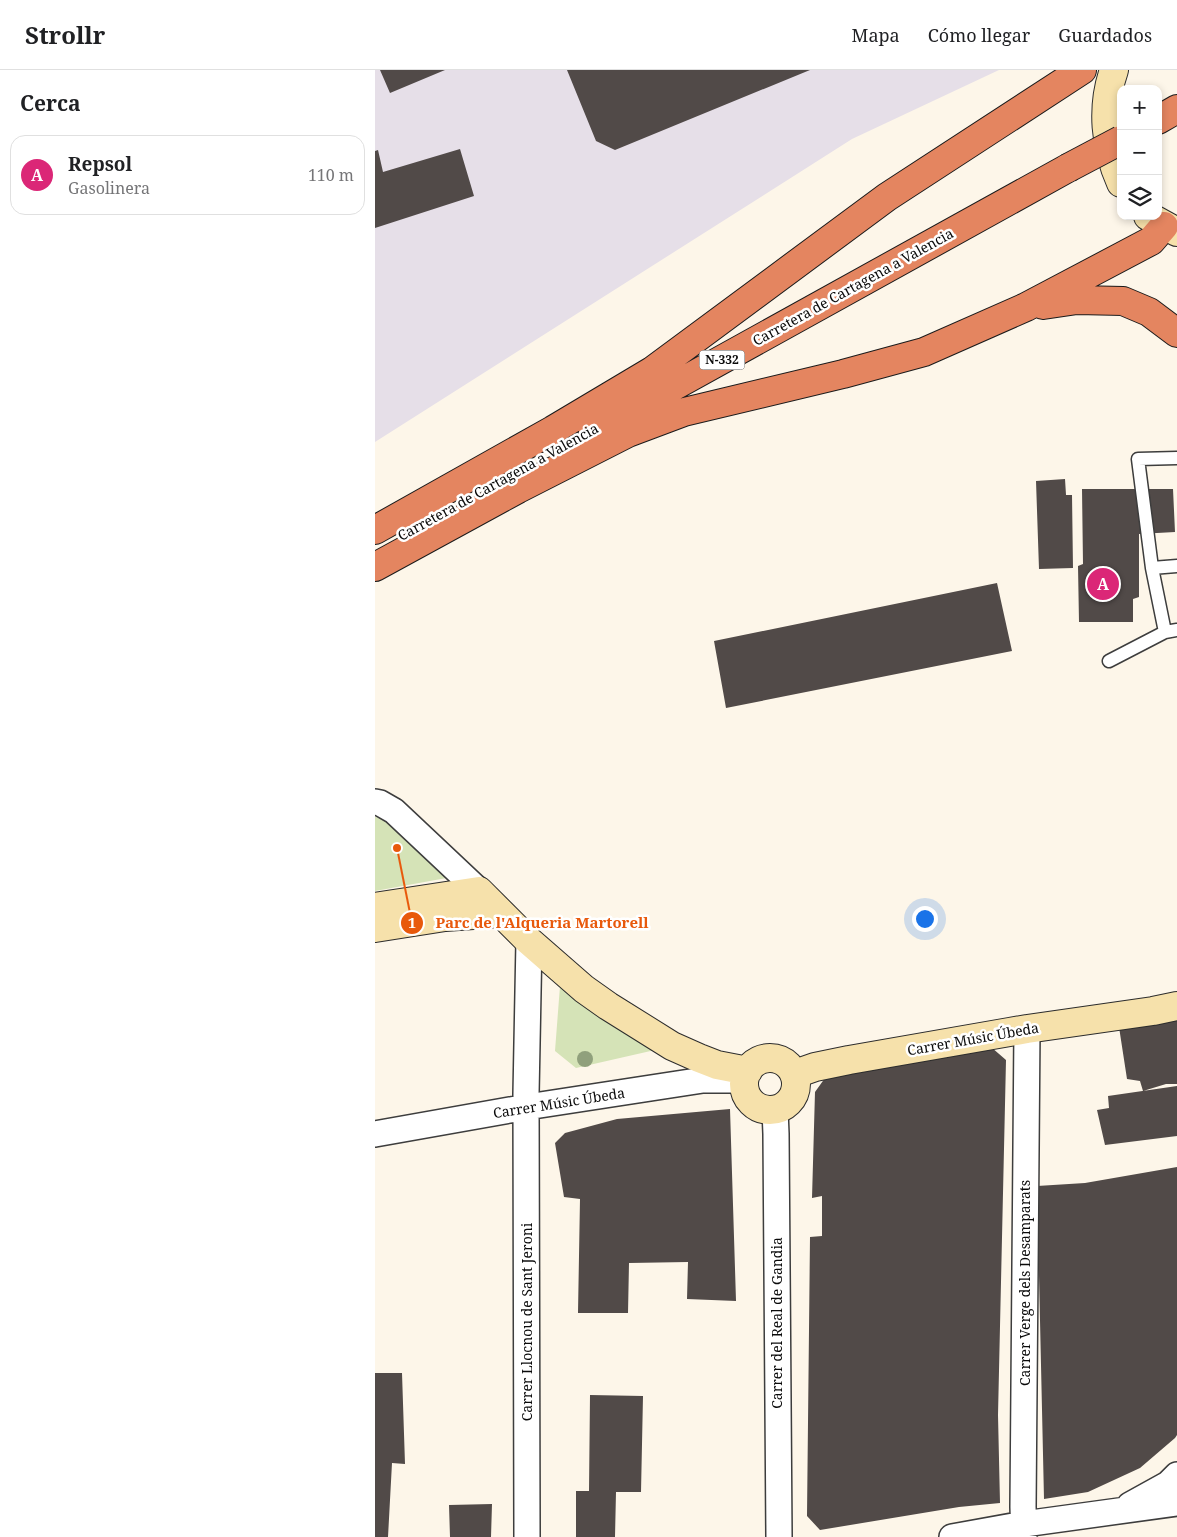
<!DOCTYPE html>
<html lang="es">
<meta charset="utf-8">
<style>
:root{--surface:#fff;--page:#f6f6f6;--text:#202124;--muted:#757577;--line:#e0e0e0;--accent:#db2777}
body{margin:0;font-family:"Noto Serif",serif;background:var(--page);color:var(--text)}
.controls{position:absolute;right:15px;top:15px;display:grid;overflow:hidden;border-radius:10px;box-shadow:0 2px 8px #0003}
.controls button{width:45px;height:45px;display:grid;place-items:center;padding:0;border:0;border-bottom:1px solid var(--line);background:var(--surface);color:var(--text);font:25px sans-serif}
.you{position:absolute;left:549px;top:848px;width:18px;height:18px;margin:-12px;border:4px solid #fff;border-radius:50%;background:#1a73e8;box-shadow:0 0 0 8px #1a73e833}
.badge{display:grid;place-items:center;width:32px;height:32px;border-radius:50%;background:var(--accent);color:#fff;font-size:16px;font-weight:700}
.pin{position:absolute;translate:-50% -50%;border:2px solid #fff;box-shadow:0 1px 5px #0006}
.list{margin:0;padding:0;list-style:none}
h2{display:flex;justify-content:space-between;align-items:center;height:65px;margin:0;padding:0 20px;font-size:21px}
h2 small{font-size:16px;font-weight:400;color:var(--muted)}
.list li{display:grid;grid-template-columns:32px 1fr auto;gap:15px;align-items:center;box-sizing:border-box;height:80px;margin:0 10px 10px;padding:0 10px;border:1px solid var(--line);border-radius:15px}
.list b{display:block;font-size:19px;white-space:nowrap}
.list p{margin:0;font-size:16px;white-space:nowrap;color:var(--muted)}
.list em{font-size:16px;font-style:normal;color:var(--muted)}
.icon{flex:none;width:28px;height:28px;fill:none;stroke:currentColor;stroke-width:2;stroke-linecap:round;stroke-linejoin:round}
.map{position:relative;flex:none;width:802px;height:1467px;overflow:hidden}
header{display:flex;align-items:center;gap:30px;box-sizing:border-box;height:70px;padding:0 25px;background:var(--surface);border-bottom:1px solid var(--line)}
header strong{font-size:24px}
nav{display:flex;gap:28px;margin-inline-start:auto;font-size:18px}
main{display:flex}
aside{flex:1;background:var(--surface)}
.map>svg:first-child{display:block}
.industrial{fill:#e6dfe8}
.green{fill:#d5e3b7}
.building{fill:#514a48}
.lines{fill:none;stroke-linecap:round;stroke-linejoin:round}
.lane-casing{stroke:#3d3d3d;stroke-width:15}
.street-casing{stroke:#3d3d3d;stroke-width:28}
.secondary-casing{stroke:#2c2c2c;stroke-width:30}
.highway-casing{stroke:#1b1b1b;stroke-width:30}
.lane{stroke:#fff;stroke-width:12}
.street{stroke:#fff;stroke-width:25}
.secondary{stroke:#f6e1ab;stroke-width:28}
.highway{stroke:#e48560;stroke-width:28}
.highway-bridge-casing{stroke:#1b1b1b;stroke-width:30;stroke-linecap:butt}
.highway-bridge{stroke:#e48560;stroke-width:28}
.tree{fill:#90a07c}
.labels{text-anchor:middle;stroke-width:5;stroke-linejoin:round;paint-order:stroke}
.shield{fill:#fff;stroke:#545454;stroke-width:1}
.shield-label{font-size:12px;font-weight:bold;fill:#0a0a0a}
.street-label{font-size:14px;fill:#0a0a0a;stroke:#fff}
.leader{fill:none;stroke:#e8590c;stroke-width:2}
.callout-dot{fill:#e8590c;stroke:#fff;stroke-width:2}
.mark-label{font-size:15px;text-anchor:middle;font-weight:bold;fill:#fff}
.callout-label{font-size:15px;text-anchor:middle;font-weight:bold;fill:#e8590c;stroke:#fff;stroke-width:5;stroke-linejoin:round;paint-order:stroke}
</style>
<header>
<strong>Strollr</strong>
<nav><a>Mapa</a><a>Cómo llegar</a><a>Guardados</a></nav>
</header>
<main>
<aside>
<h2>Cerca<small></small></h2>
<ul class="list">
<li><span class="badge">A</span><div><b>Repsol</b><p>Gasolinera</p></div><em>110 m</em></li>
</ul>
</aside>
<div class="map">
<svg width="802" height="1467" viewBox="0 0 802 1467">
<rect width="100%" height="100%" fill="#fdf6e9"/>
<!-- industrial -->
<path class="industrial" d="M0 0H624L477 69 0 372Z"/>
<!-- green -->
<path class="green" d="M0 747 12 750 77 807 0 821Z
M185 916 280 980 201 998 180 981Z"/>
<!-- building -->
<path class="building" d="M5 0H70L15 23Z
M192 0H435L240 80 221 71Z
M85 79 99 126 0 158V81L3 80 8 102Z
M690 409 691 425H697L698 498 664 499 661 411Z
M707 419H798L800 462 764 464V527L758 529V552H704L703 496 708 494Z
M622 513 637 581 351 638 339 571Z
M802 946V1014H791L768 1021 765 1011 752 1009 744 957Z
M616 977 631 990 623 1345 625 1433 584 1437 445 1460 432 1446 435 1167 447 1166V1126L437 1128 440 1022 450 1008Z
M802 1016V1066L730 1075 722 1040 734 1038 733 1026Z
M355 1039 361 1231 312 1229 313 1192 254 1193 253 1243H203L205 1129 189 1127 180 1073 190 1063 242 1049Z
M802 1097V1365L800 1368 765 1398 713 1422 669 1429 662 1116 710 1113Z
M0 1303H27L30 1394 17 1393 13 1467H0Z
M215 1325 268 1326 266 1422H241L240 1467H201V1421H214Z
M117 1434 116 1467H75L74 1435Z"/>
<g class="lines">
<!-- lane casing -->
<g class="lane-casing">
<path id="lane" d="M802 388 763 389 777 498 802 496
M777 498 790 562
M734 591 790 562 802 560"/>
</g>
<!-- street casing -->
<g class="street-casing">
<path id="street" d="M0 732 5 733 19 741 104 821
M400 1040 401 1064 404 1467
M0 1064 152 1037 328 1010H370
M755 1435 793 1414 802 1405
M152 1467 151 1024 154 871
M577 1467 649 1454 802 1433
M649 1467 648 1437 652 959"/>
</g>
<!-- secondary casing -->
<g class="secondary-casing">
<path id="secondary" d="M739 0C726 37 730 77 746 113
M773 146 802 162
M0 837 104 821 154 871 209 919 233 936 297 976 324 988 342 995 373 1001
M0 858 70 847 126 843
M369 1014a26 26 0 1 1 52 0a26 26 0 1 1-52 0Z
M420 1004 440 997 474 990 652 959 778 941 802 936"/>
</g>
<!-- highway casing -->
<g class="highway-casing">
<path id="highway" d="M783 50 802 39
M668 235 702 230 748 231 774 242 802 263
M218 361 693 98
M0 460 178 360 277 301 512 127 707 0
M0 497 143 419 253 363 309 342 468 304 549 282 651 237 776 171 789 156"/>
</g>
<!-- lane -->
<use href="#lane" class="lane"/>
<!-- street -->
<use href="#street" class="street"/>
<!-- secondary -->
<use href="#secondary" class="secondary"/>
<!-- highway -->
<use href="#highway" class="highway"/>
<!-- highway-bridge casing -->
<g class="highway-bridge-casing">
<path id="highway-bridge" d="M693 98 746 70"/>
</g>
<!-- highway-bridge -->
<use href="#highway-bridge" class="highway-bridge"/>
</g>
<!-- trees -->
<circle class="tree" cx="210" cy="989" r="8"/>
<g class="labels">
<!-- shield labels -->
<rect class="shield" x="324.5" y="280.5" width="45" height="19" rx="4"/>
<g class="shield-label">
<text x="347" y="294">N-332</text>
</g>
<!-- street labels -->
<g class="street-label">
<text transform="translate(478 217) rotate(-29)" y="5">Carretera de Cartagena a Valencia</text>
<text transform="translate(123 412) rotate(-29)" y="5">Carretera de Cartagena a Valencia</text>
<text transform="translate(598 969) rotate(-10)" y="5">Carrer Músic Úbeda</text>
<text transform="translate(184 1033) rotate(-9)" y="5">Carrer Músic Úbeda</text>
<text transform="translate(650 1213) rotate(-90)" y="5">Carrer Verge dels Desamparats</text>
<text transform="translate(152 1252) rotate(-90)" y="5">Carrer Llocnou de Sant Jeroni</text>
<text transform="translate(402 1253) rotate(-90)" y="5">Carrer del Real de Gandia</text>
</g>
</g>
<!-- callouts -->
<path class="leader" d="M22 778L37 853"/>
<g class="callout-dot">
<circle cx="22" cy="778" r="5"/>
<circle cx="37" cy="853" r="12"/>
</g>
<g class="mark-label">
<text x="37" y="858">1</text>
</g>
<g class="callout-label">
<text x="167" y="858">Parc de l'Alqueria Martorell</text>
</g>
</svg>
<div class="controls">
<button>+</button>
<button>−</button>
<button><svg class="icon" aria-label="layers" viewBox="0 0 24 24"><path d="M12 4l9 5-9 5-9-5zM3 14l9 5 9-5"/></svg></button>
</div>
<div class="you"></div>
<div class="pin badge" style="left:728px;top:514px">A</div>
</div>
</main>
